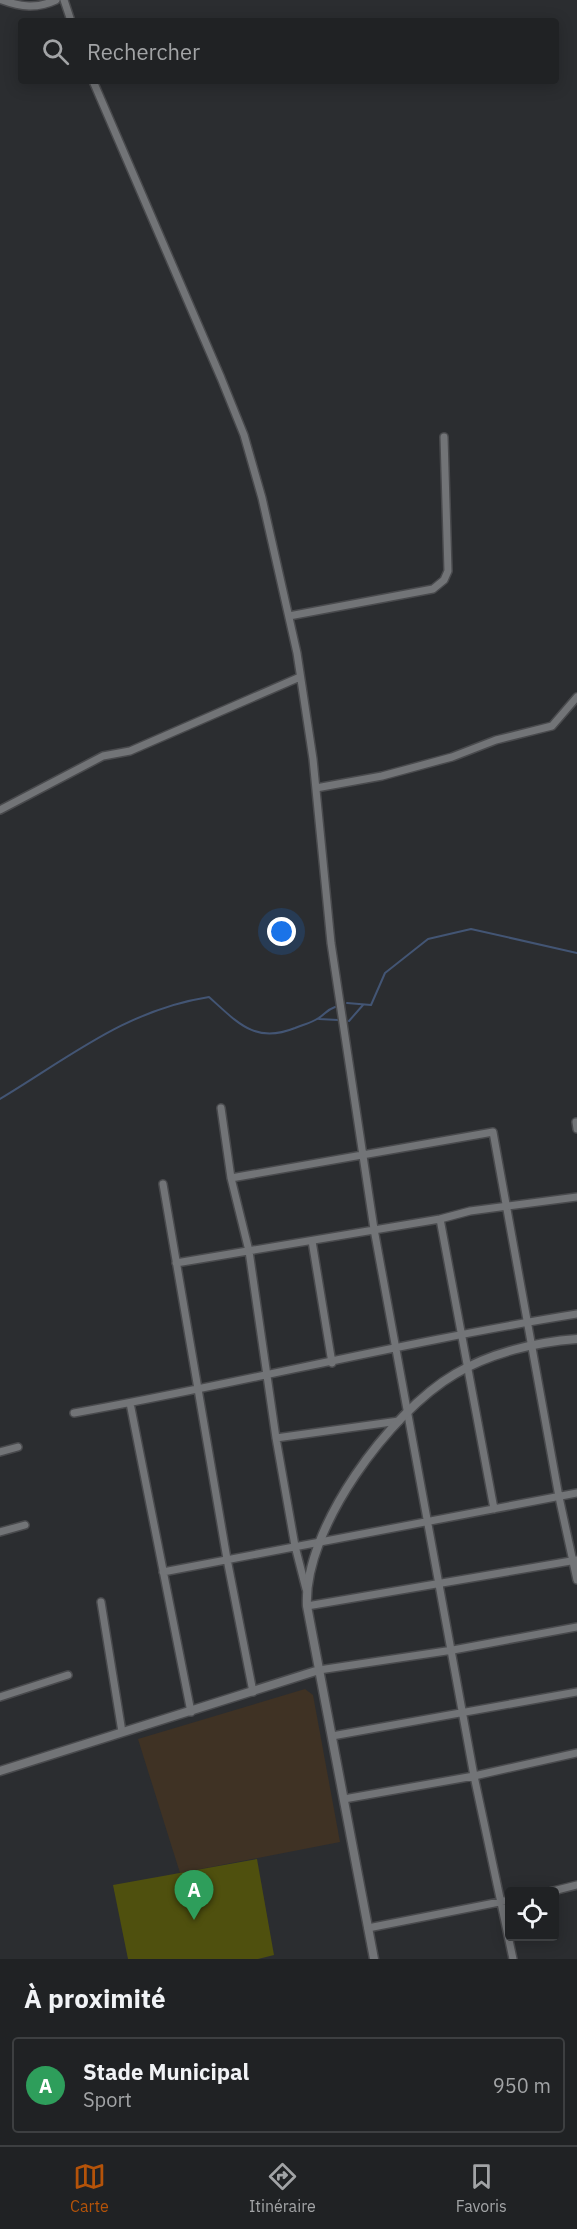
<!DOCTYPE html>
<html lang="fr">
<meta charset="utf-8">
<style>
:root{--surface:#202224;--page:#2d2f31;--text:#f1f3f6;--muted:#a2a4a6;--line:#3d3f41;--accent:#b45309}
body{margin:0;font-family:"IBM Plex Sans",sans-serif;background:var(--page);color:var(--text)}
.controls{position:absolute;right:18px;bottom:18px;display:grid;overflow:hidden;border-radius:6px;box-shadow:0 3px 15px #0003}
.controls button{width:54px;height:54px;display:grid;place-items:center;padding:0;border:0;border-bottom:2px solid var(--line);background:var(--surface);color:var(--text);font:30px sans-serif}
.you{position:absolute;left:282px;top:932px;width:21px;height:21px;margin:-15px;border:4px solid #fff;border-radius:50%;background:#1a73e8;box-shadow:0 0 0 9px #1a73e833}
.badge{display:grid;place-items:center;width:39px;height:39px;border-radius:50%;background:var(--accent);color:#fff;font-size:20px;font-weight:700}
.pin{position:absolute;translate:-50% -50px;filter:drop-shadow(0 2px 3px #0008)}
.pin::after{content:'';position:absolute;top:32px;width:21px;height:18px;background:inherit;clip-path:polygon(0 0,100% 0,50% 100%)}
.list{margin:0;padding:0;list-style:none}
h2{display:flex;justify-content:space-between;align-items:center;height:78px;margin:0;padding:0 24px;font-size:26px}
h2 small{font-size:20px;font-weight:400;color:var(--muted)}
.list li{display:grid;grid-template-columns:39px 1fr auto;gap:18px;align-items:center;box-sizing:border-box;height:96px;margin:0 12px 12px;padding:0 12px;border:2px solid var(--line);border-radius:6px}
.list b{display:block;font-size:22px;white-space:nowrap}
.list p{margin:0;font-size:20px;white-space:nowrap;color:var(--muted)}
.list em{font-size:20px;font-style:normal;color:var(--muted)}
.icon{flex:none;width:33px;height:33px;fill:none;stroke:currentColor;stroke-width:2;stroke-linecap:round;stroke-linejoin:round}
.map{position:relative;flex:none;width:577px;height:1959px;overflow:hidden}
.search{position:absolute;background:var(--surface);box-shadow:0 3px 15px #0003;left:18px;right:18px;top:18px;height:66px;display:flex;align-items:center;gap:15px;box-sizing:border-box;padding:0 21px;border-radius:6px;color:var(--muted);font-size:22px}
.sheet{height:186px;background:var(--surface)}
nav{display:flex;justify-content:space-around;align-items:center;box-sizing:border-box;height:84px;border-top:2px solid var(--line);background:var(--surface);font-size:16px;color:var(--muted)}
nav a{display:grid;justify-items:center;gap:3px}
nav .on{color:var(--accent)}
.map>svg:first-child{display:block}
.education{fill:#3f3224}
.green{fill:#4f500e}
.lines{fill:none;stroke-linecap:round;stroke-linejoin:round}
.stream{stroke:#435574;stroke-width:2}
.minor-casing{stroke:#494a4d;stroke-width:10}
.tertiary-casing{stroke:#494a4d;stroke-width:11}
.minor{stroke:#727477;stroke-width:7}
.tertiary{stroke:#727477;stroke-width:8}
</style>
<div class="map">
<svg width="577" height="1959" viewBox="0 0 577 1959">
<rect width="100%" height="100%" fill="#2b2d30"/>
<!-- education -->
<path class="education" d="M305 1689 313 1695 340 1842 180 1873 138 1739Z"/>
<!-- green -->
<path class="green" d="M257 1859 274 1955 258 1959H128L113 1885Z"/>
<g class="lines">
<!-- stream -->
<path class="stream" d="M347 1003 371 1005 385 973 428 939 471 929 577 953
M319 1019 338 1020
M349 1021 363 1005
M0 1099C70 1057 126 1010 209 997 238 1023 255 1044 295 1028 302 1025 311 1023 317 1019 325 1015 326 1010 335 1007"/>
<!-- minor casing -->
<g class="minor-casing">
<path id="minor" d="M2 0C21 7 37 9 56 0
M64 0 71 21
M93 81 221 378 244 435 262 498 297 653 313 759 331 943 374 1229 474 1776 513 1959
M289 616 433 589 444 580 448 571 444 437
M316 788 382 776 452 757 496 740 552 726 577 697
M0 810 103 756 130 751 300 677
M221 1108 231 1178 249 1251 276 1438 295 1546 306 1589
M576 1122 577 1129
M231 1178 493 1132 559 1497 577 1580
M163 1184 227 1559 253 1692
M440 1219 494 1509
M312 1241 332 1363
M176 1263 440 1219 470 1211 577 1197
M130 1403 191 1712
M74 1413C242 1383 408 1341 577 1314
M276 1438 399 1421
M0 1452 18 1447
M0 1532 25 1525
M163 1572 577 1493
M101 1602 122 1732
M307 1606 577 1560
M319 1670 453 1650 577 1627
M0 1697 68 1675
M332 1736 577 1692
M344 1799 474 1776 577 1753
M549 1892 577 1885
M368 1928 510 1900"/>
</g>
<!-- tertiary casing -->
<g class="tertiary-casing">
<path id="tertiary" d="M0 1771 319 1670
M374 1959 307 1606C303 1529 390 1412 455 1374 490 1353 536 1342 577 1339"/>
</g>
<!-- minor -->
<use href="#minor" class="minor"/>
<!-- tertiary -->
<use href="#tertiary" class="tertiary"/>
</g>
</svg>
<div class="controls">
<button><svg class="icon" aria-label="locate" viewBox="0 0 24 24"><circle cx="12" cy="12" r="6"/><path d="M12 2v4M12 18v4M2 12h4M18 12h4"/></svg></button>
</div>
<div class="you"></div>
<div class="pin badge" style="left:194px;top:1920px;background:#2e9e5b">A</div>
<div class="search"><svg class="icon" aria-label="search" viewBox="0 0 24 24"><circle cx="10" cy="10" r="6"/><path d="M15 15l6 6"/></svg>Rechercher</div>
</div>
<section class="sheet">
<h2>À proximité<small></small></h2>
<ul class="list">
<li><span class="badge" style="background:#2e9e5b">A</span><div><b>Stade Municipal</b><p>Sport</p></div><em>950 m</em></li>
</ul>
</section>
<nav>
<a class="on"><svg class="icon" aria-label="map" viewBox="0 0 24 24"><path d="M3 6l6-2 6 2 6-2v14l-6 2-6-2-6 2zM9 4v14M15 6v14"/></svg>Carte</a>
<a><svg class="icon" aria-label="directions" viewBox="0 0 24 24"><path d="M12 3l9 9-9 9-9-9zM9 14v-3h6M13 9l2 2-2 2"/></svg>Itinéraire</a>
<a><svg class="icon" aria-label="saved" viewBox="0 0 24 24"><path d="M7 4h10v16l-5-4-5 4z"/></svg>Favoris</a>
</nav>
